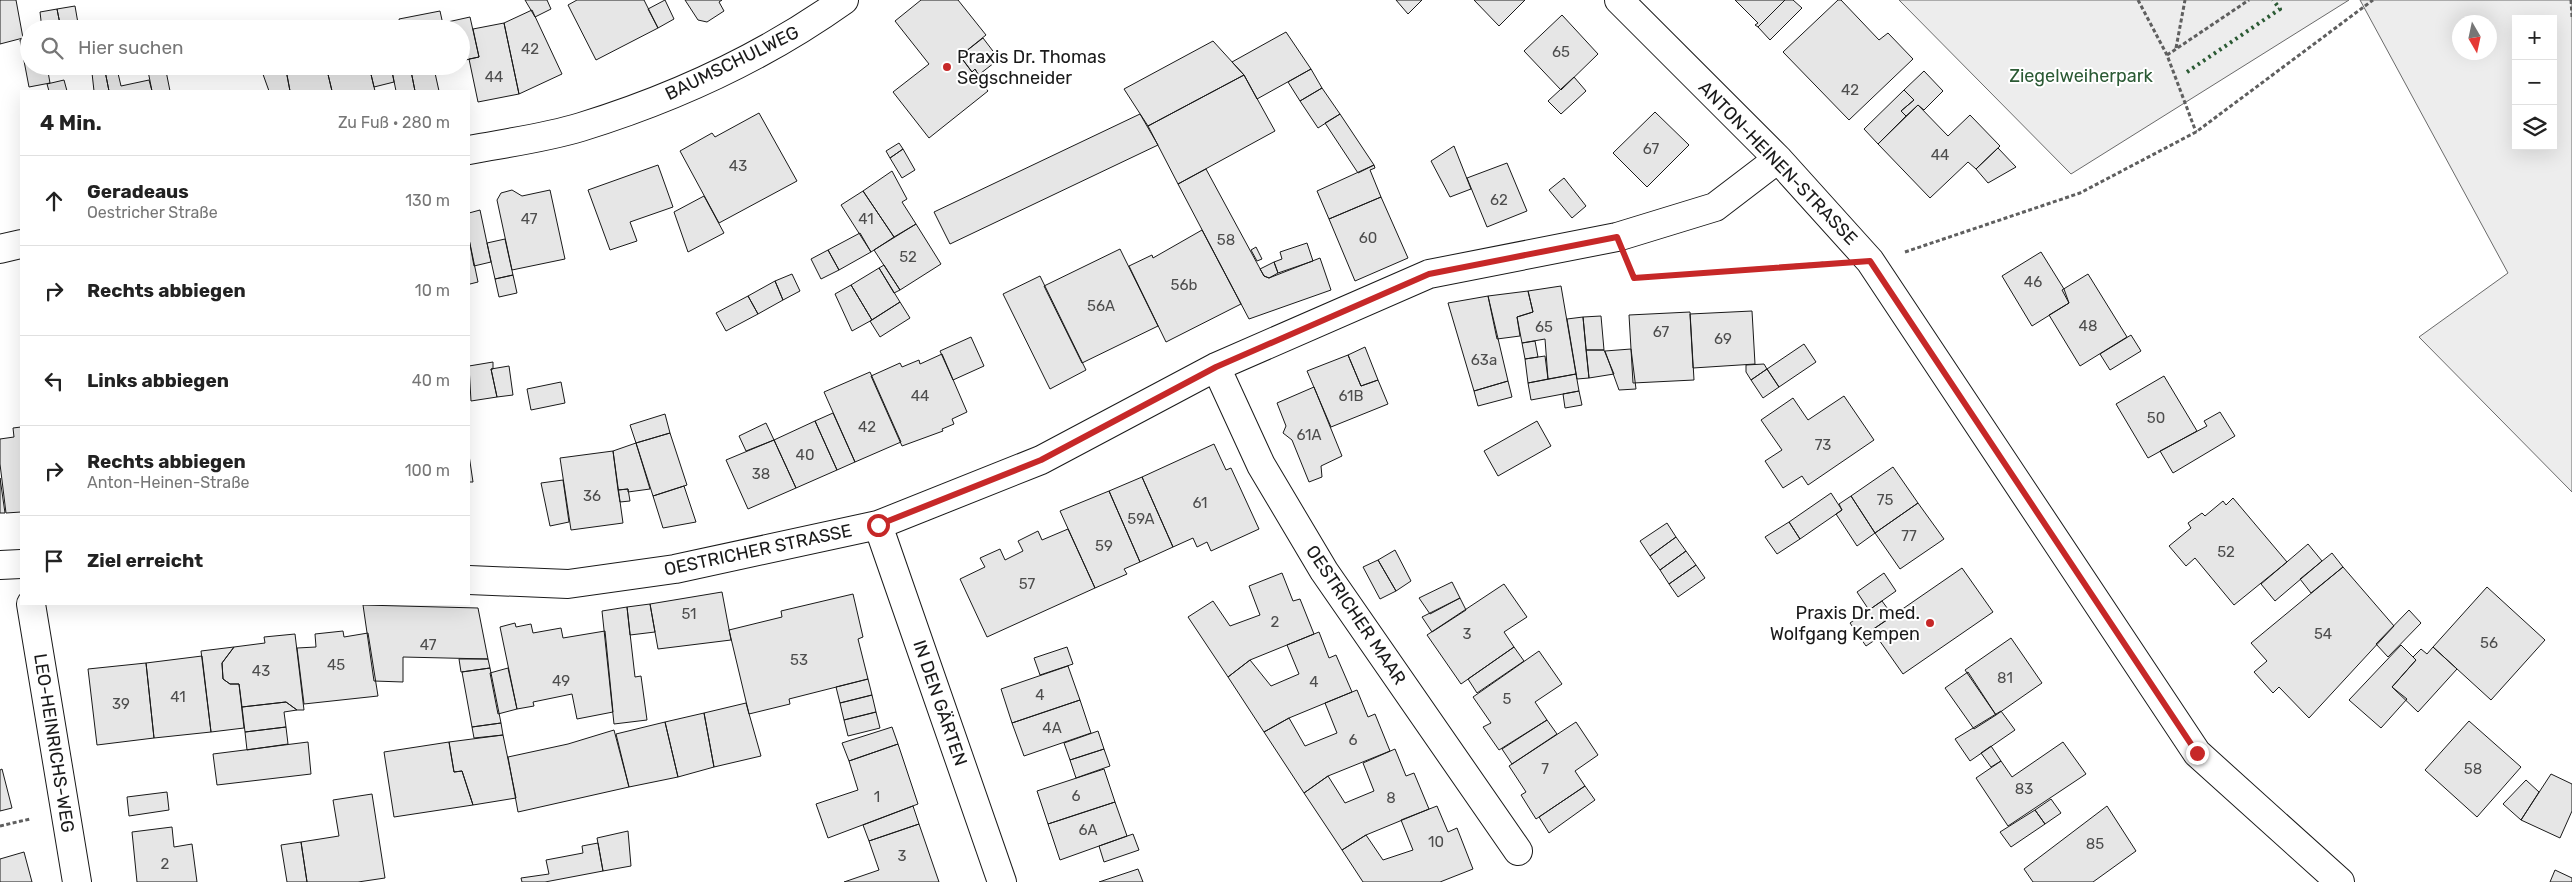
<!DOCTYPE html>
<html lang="de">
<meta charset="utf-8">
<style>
:root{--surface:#fff;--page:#f2f2f2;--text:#222;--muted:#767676;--line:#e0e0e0}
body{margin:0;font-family:Rubik,sans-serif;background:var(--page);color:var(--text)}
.controls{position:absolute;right:15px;top:15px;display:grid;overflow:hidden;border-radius:0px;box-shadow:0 5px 20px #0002}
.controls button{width:45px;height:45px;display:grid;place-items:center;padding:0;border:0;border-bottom:1px solid var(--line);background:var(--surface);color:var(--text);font:25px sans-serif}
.compass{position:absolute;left:2452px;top:15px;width:45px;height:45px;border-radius:50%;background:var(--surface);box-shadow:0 5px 20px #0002;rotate:171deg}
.stop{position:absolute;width:15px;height:15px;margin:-11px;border:4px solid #c62828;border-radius:50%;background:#fff}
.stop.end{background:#c62828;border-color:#fff;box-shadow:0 1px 5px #0008}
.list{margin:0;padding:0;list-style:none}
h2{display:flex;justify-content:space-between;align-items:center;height:65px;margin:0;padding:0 20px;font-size:21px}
h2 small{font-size:16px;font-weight:400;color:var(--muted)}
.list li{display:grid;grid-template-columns:32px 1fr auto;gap:15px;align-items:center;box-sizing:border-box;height:90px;padding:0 20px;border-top:1px solid var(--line)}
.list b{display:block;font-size:19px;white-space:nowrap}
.list p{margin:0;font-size:16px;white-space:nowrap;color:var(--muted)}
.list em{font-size:16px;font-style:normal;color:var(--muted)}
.icon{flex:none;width:28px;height:28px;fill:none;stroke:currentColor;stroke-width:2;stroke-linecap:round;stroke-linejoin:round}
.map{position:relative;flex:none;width:2572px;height:882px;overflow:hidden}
.search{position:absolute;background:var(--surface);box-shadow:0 5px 20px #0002;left:20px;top:20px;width:450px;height:55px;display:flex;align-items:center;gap:12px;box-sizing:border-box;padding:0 18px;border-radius:28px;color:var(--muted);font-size:19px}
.panel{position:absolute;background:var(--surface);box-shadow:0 5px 20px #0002;left:20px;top:90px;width:450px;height:515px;border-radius:0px}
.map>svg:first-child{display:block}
.green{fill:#ededed;stroke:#6a6a6a;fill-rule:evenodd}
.building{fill:#e6e6e6;stroke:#1a1a1a}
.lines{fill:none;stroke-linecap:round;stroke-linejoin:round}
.minor-casing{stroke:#1a1a1a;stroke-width:30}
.path{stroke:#5f5f5f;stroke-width:3;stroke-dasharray:4 2.5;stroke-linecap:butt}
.minor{stroke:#fff;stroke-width:28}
.hedge{stroke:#2b5a34;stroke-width:4;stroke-dasharray:2.5 4;stroke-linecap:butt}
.route{stroke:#c62828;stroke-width:6}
.poi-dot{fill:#c62828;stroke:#fff;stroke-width:2}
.labels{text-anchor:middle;stroke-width:4;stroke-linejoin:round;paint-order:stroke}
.number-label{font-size:15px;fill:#4d4d4d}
.poi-label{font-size:18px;fill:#1a1a1a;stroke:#fff;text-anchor:start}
.street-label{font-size:18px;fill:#1a1a1a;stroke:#fff}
.park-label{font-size:18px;fill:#2b5a34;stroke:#fff}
</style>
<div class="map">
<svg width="2572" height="882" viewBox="0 0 2572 882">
<rect width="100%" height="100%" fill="#fff"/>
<!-- green -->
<path class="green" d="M1899 0H2349L2071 174Z
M2360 0H2572V492L2419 337 2508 273ZM2516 19H2553V146H2516ZM2490 22V52H2460V22Z"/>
<!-- building -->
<path class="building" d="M0 0H16L23 38 0 44Z
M525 0H547L551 9 535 17Z
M577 0H644L658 28 596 60 568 5Z
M665 0 674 19 658 28 648 9Z
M685 0H722L719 2 724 11 707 22 698 20Z
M921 0H958L986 35 960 56 972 72 975 69 978 74 976 77 988 91 929 138 893 92 929 64 895 21Z
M1396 0H1422L1408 14Z
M1474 0H1525L1499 26Z
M1735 0H1785L1758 27 1755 25 1758 23Z
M1785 0H1793L1802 8 1770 40 1758 27Z
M1838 0H1841L1879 40 1888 33 1913 59 1849 120 1783 52Z
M75 6 79 29H61L57 9Z
M57 9 61 29H42L40 12Z
M532 10 562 74 519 94 504 23Z
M440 11 444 29H401L399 19Z
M1562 15 1598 54 1561 90 1524 51Z
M470 17 479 57 461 61V29H444L443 23Z
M504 23 519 94 478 102 469 59 479 57 473 29Z
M1286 32 1311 69 1257 99 1244 75 1232 62Z
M29 36V66H47L50 83 29 87 20 40Z
M983 38 999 59 976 77 978 74 975 69 972 72 960 56Z
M1213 41 1244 75 1148 126 1124 89Z
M147 66H165L170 91H152Z
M260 66H287L286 70 290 91H269Z
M301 66H326L332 91H290L286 70Z
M326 66H369L375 91H332Z
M369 66H391L394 82 374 87Z
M391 66H410L415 91H396Z
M410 66H439L435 73 439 91H415Z
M117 69 121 86 149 80 152 91H109L105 71Z
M1311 69 1322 88 1300 101 1288 82Z
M105 71 109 91H94L92 73Z
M1924 71 1943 91 1924 110 1918 105 1906 116 1901 111 1914 100 1904 90Z
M1244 75 1275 131 1178 184 1148 126Z
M1574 77 1586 91 1561 114 1548 101Z
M64 80 67 91H49L47 84Z
M1322 88 1340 114 1318 128 1300 101Z
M1904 90 1914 100 1901 111 1906 116 1878 144 1864 129Z
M1918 105 1948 136 1970 115 2000 146 1976 169 1968 162 1930 198 1878 144Z
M1655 112 1689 145 1647 187 1613 153Z
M759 113 797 181 719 223 680 151 712 133 715 137Z
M1140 114 1158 145 950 244 934 212Z
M1340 114 1374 165 1358 173 1325 123Z
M899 143 903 149 890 158 886 151Z
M1454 146 1471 189 1450 197 1431 161Z
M1998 148 2016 167 1988 183 1976 169Z
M903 149 915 170 902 178 890 158Z
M1507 163 1527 211 1487 227 1467 178Z
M658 165 673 207 630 222 637 241 610 250 588 190Z
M1374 165 1375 168 1370 170 1381 197 1329 219 1317 191Z
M1206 169 1264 276 1269 278 1320 258 1331 290 1249 319 1178 184Z
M892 171 907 199 902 202 916 224 894 237 863 191Z
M1564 178 1586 206 1572 218 1549 190Z
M512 190 522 196 550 190 565 259 512 270 497 200 501 193Z
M863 191 894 237 871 252 841 205Z
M704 196 724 233 688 252 674 212Z
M1381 197 1408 258 1355 281 1329 219Z
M480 210 491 262 474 266 469 239V213Z
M916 224 941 264 900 290 874 250Z
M1202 230 1241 304 1166 342 1129 266 1152 255 1153 258Z
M860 233 871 252 839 270 828 250Z
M469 239 478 282 470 284 469 283Z
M505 239 513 275 495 279 487 243Z
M1307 243 1313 261 1278 273 1274 262 1282 259 1280 252Z
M1256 247 1262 259 1257 261 1251 250Z
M1120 249 1158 326 1082 363 1044 286Z
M828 250 839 270 821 279 811 259Z
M2041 252 2064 289 2069 303 2032 326 2002 276Z
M1274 262 1278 273 1269 278 1264 276 1260 269Z
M884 265 900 290 894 293 879 268Z
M879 268 900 302 872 320 851 285Z
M792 274 800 291 783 300 775 281Z
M2088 274 2127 337 2080 366 2049 315 2069 303 2062 290Z
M513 275 517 293 499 297 495 279Z
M1040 276 1086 370 1050 389 1003 294Z
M775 281 783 300 758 314 748 296Z
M851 285 872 320 852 331 835 294Z
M1561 286 1576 374 1548 379 1545 339 1522 343 1517 317 1533 312 1528 291Z
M1528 291 1533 312 1517 317 1520 336 1497 339 1488 296Z
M748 296 758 314 726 331 716 313Z
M1488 296 1508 381 1474 391 1448 303Z
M900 302 910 318 880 337 870 321Z
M1752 311 1755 364 1693 368 1690 314Z
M1690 312 1694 380 1633 383 1629 315Z
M1601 316 1604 350H1586L1583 317Z
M1583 317 1589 378 1577 379 1567 319Z
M2131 335 2141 351 2110 370 2100 354Z
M971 337 984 366 953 380 940 351Z
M1535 341 1538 357 1525 359 1522 343Z
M1804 344 1816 362 1779 387 1767 369Z
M1365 347 1378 380 1361 386 1348 355Z
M1631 349 1636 389 1619 390 1605 351Z
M1586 350H1604L1614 374 1589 378Z
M942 354 967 412 952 419 954 424 942 429 943 431 902 446 871 376 900 363 902 367 919 360 920 364Z
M1348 355 1361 386 1378 380 1388 404 1331 427 1307 371Z
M1545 356 1548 379 1528 383 1525 359Z
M493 362V369H491L497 397 471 401 469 366Z
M1764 364 1767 369 1751 380 1746 372V365Z
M509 366 513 395 497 397 491 369Z
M1767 369 1779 387 1763 398 1751 380Z
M870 372 901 442 855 462 824 392Z
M1576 374 1579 391 1531 400 1528 383Z
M2164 376 2197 431 2148 458 2116 404Z
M1508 381 1512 397 1478 406 1474 391Z
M561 382 565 403 531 410 527 389Z
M1314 387 1342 456 1321 466 1322 477 1309 482 1292 440 1283 433 1286 426 1277 403Z
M1579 391 1582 405 1565 408 1563 394Z
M1844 396 1874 440 1808 485 1802 476 1783 488 1765 461 1782 450 1761 420 1793 398 1808 420Z
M2220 412 2235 436 2173 473 2160 451 2207 426 2204 421Z
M833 413 855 462 837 470 815 421Z
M665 414 670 433 636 443 630 425Z
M815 421 837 470 796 488 774 440Z
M1537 421 1551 446 1498 476 1484 451Z
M766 423 774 440 746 451 739 436Z
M21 427V512L6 513 0 464V439L14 437 13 428Z
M670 433 687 485 653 496 636 443Z
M774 440 796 488 748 509 726 460Z
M636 443 650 489 628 492V489L618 490 613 451Z
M1214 444 1226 470 1231 468 1259 529 1211 551 1207 542 1197 547 1193 538 1173 547 1142 477Z
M613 451 623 523 571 530 560 458Z
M469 455 473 482H469Z
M1893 467 1918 503 1875 533 1851 496Z
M1142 477 1173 547 1140 562 1109 491Z
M0 478 5 513H0Z
M563 480 569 522 550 526 541 483Z
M684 486 696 522 663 528 653 496Z
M628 489 630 501 620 502 618 490Z
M1109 491 1140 562 1124 569 1127 574 1095 588 1060 511Z
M1831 493 1842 510 1800 539 1789 522Z
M1851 496 1875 533 1857 546 1836 514 1842 510 1839 504Z
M2233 498 2287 562 2234 605 2195 558 2186 566 2169 546 2191 528 2188 523 2202 513 2205 516 2223 501 2226 505Z
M1918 503 1944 539 1900 569 1875 533Z
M1789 522 1800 539 1777 554 1765 537Z
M1667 523 1676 537 1650 556 1640 541Z
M1068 529 1095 588 987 637 960 579 985 567 980 558 1000 549 1005 560 1023 551 1018 541 1038 531 1042 540Z
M1676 537 1686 551 1660 570 1650 556Z
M2308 544 2322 561 2275 601 2261 584Z
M1395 550 1411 581 1396 591 1378 560Z
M1686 551 1696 565 1669 584 1660 570Z
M2332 553 2343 567 2311 593 2300 579Z
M1378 560 1396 591 1380 599 1363 567Z
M1696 565 1705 578 1678 597 1669 584Z
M2343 567 2394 626 2309 718 2279 687 2273 693 2254 672 2267 661 2251 643Z
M1962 568 1993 612 1903 674 1872 630Z
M1282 573 1293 601 1300 599 1314 634 1250 660 1228 677 1188 617 1213 601 1230 626 1260 615 1249 586Z
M1884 573 1896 591 1869 610 1857 592Z
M1452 582 1460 598 1430 614 1419 598Z
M1504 584 1527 617 1504 632 1514 647 1461 684 1427 635Z
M2487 587 2545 640 2491 700 2433 647Z
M722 592 731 640 658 649 650 604Z
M853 594 863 637 858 639 868 679 789 699 790 704 749 714 729 630 782 617 781 611Z
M1460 598 1466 610 1432 632 1422 617Z
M1882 601 1893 616 1872 630 1878 638 1866 646 1850 623Z
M650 604 655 632 630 635 627 607Z
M363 605 478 608 488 659 403 657V682L374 681Z
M627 607 635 677 641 676 647 720 614 724 602 611Z
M2409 610 2421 623 2388 657 2376 644Z
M515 623 516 627 531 624 533 633 561 628 563 638 605 631 613 712 577 719 572 694 533 702 534 706 517 709 500 627Z
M343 631 344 637 368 633 378 696 304 704 297 648 316 647 315 634Z
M1319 632 1329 658 1336 655 1352 692 1289 718 1264 732 1228 677 1250 660 1271 686 1299 674 1287 645Z
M295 634 304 710H297L286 702 242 707 239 684H230L223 679 222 663 234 647 265 643 264 637Z
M2011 638 2042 683 1996 715 1965 670Z
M2401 645 2416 660 2392 687 2407 699 2381 728 2349 700Z
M234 647 222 663 223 679 230 684H239L244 728 211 732 201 651Z
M1067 647 1073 664 1040 675 1034 658Z
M1514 647 1524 661 1477 693 1468 679Z
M2433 647 2457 669 2418 712 2392 687 2416 660 2413 657 2421 649 2427 654Z
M1539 651 1562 684 1535 702 1547 720 1499 750 1483 727 1491 723 1473 697Z
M202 656 211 732 154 738 146 663Z
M459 659H488L490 668 461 672Z
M146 663 154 738 97 745 88 669Z
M1068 666 1080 700 1012 723 1001 689Z
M490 668 501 723 472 727 462 672Z
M508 668 517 709 498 714 490 673Z
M1968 672 1996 715 1974 729 1945 688Z
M868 679 872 695 840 703 836 687Z
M1357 690 1368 717 1375 714 1390 751 1328 776 1304 793 1264 732 1289 718 1305 746 1337 733 1325 703Z
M872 695 876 712 844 720 840 703Z
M1080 700 1091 733 1024 756 1012 723Z
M286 702 297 710 284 712 286 727 245 732 242 707Z
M746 703 761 756 714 767 704 713Z
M2001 711 2015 730 1970 761 1955 739Z
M876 712 880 728 848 736 844 720Z
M704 713 714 767 678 777 665 722Z
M1547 720 1557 734 1512 764 1502 749Z
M2469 721 2521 767 2477 817 2425 770Z
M665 722 678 777 629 787 616 734Z
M1576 722 1598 755 1575 771 1585 786 1536 819 1521 795 1526 792 1509 766Z
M501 723 503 735 474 738 472 727Z
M286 727 288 744 247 750 245 732Z
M892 727 898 744 849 761 842 743Z
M614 730 629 787 518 812 508 757 568 744Z
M1098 731 1104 749 1070 760 1064 743Z
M503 735 516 798 473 805 462 771 454 772 449 742Z
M308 742 311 774 217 785 213 754Z
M449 742 454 772 462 771 473 805 394 817 384 752Z
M2063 742 2086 774 2008 826 1976 778 2001 761 2012 777Z
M898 744 918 804 828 838 816 804 858 790 849 761Z
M1991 746 2001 761 1991 767 1981 753Z
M1104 749 1110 766 1076 778 1070 760Z
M1395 749 1406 776 1414 773 1429 809 1366 835 1342 850 1304 793 1328 776 1345 803 1374 791 1363 763Z
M2 769 12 808 0 811V770Z
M1104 769 1115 802 1048 824 1037 791Z
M2551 774 2572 784V811L2560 838 2521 820Z
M2526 780 2539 792 2521 820 2503 804Z
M1585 786 1595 800 1549 833 1539 817Z
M167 792 169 810 129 816 127 797Z
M372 794 385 878 358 882H307L301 842 339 836 333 800Z
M2051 799 2061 813 2045 824 2035 810Z
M1115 802 1127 836 1060 860 1048 824Z
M913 806 919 824 869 841 863 825Z
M1437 806 1448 832 1457 828 1473 869 1440 882H1363L1342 850 1366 835 1383 860 1413 850 1401 820Z
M2107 806 2136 851 2093 882H2033L2024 869Z
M2035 810 2045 824 2011 847 2000 832Z
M919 824 939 882H844L879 870 869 841Z
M172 827 174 847 192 844 197 882H137L132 832Z
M628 831 631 866 603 871 597 838Z
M1133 834 1139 850 1104 862 1099 846Z
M301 842 307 882H287L281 845Z
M598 843 603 871 545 882H522L521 878 549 874 546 860 583 853 582 846Z
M24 852 32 882H0V859Z
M1138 869 1143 882H1099Z
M2555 870 2572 878V882H2550Z"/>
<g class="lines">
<!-- minor casing -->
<g class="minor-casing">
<path id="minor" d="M1619 0 1778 159 1870 261 2197 753 2340 882
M469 150C506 143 545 138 581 127 675 98 764 57 844 0
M0 249 21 244
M1216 367 1261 465 1324 571 1518 851
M878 525 1002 882
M0 565 21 564
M469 580 568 584 675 569 878 525 1041 460 1216 367 1429 274 1617 237 1715 207 1778 159
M31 604 77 882"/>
</g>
<!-- path -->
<path class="path" d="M2138 0 2167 55 2196 132
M2571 0 2572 17
M2176 48 2185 0
M2167 55 2249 0
M1905 252 2080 193 2196 132 2373 0
M1630 270 1634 278 1825 263
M0 826 30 819"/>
<!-- minor -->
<use href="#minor" class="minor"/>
<!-- hedge -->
<path class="hedge" d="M2187 72 2280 9 2273 0"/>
</g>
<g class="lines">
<!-- route -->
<path class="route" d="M878 525 1041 460 1216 367 1429 274 1617 237 1634 278 1870 261 2197 753"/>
</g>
<!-- markers -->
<g class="poi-dot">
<circle cx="947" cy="67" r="5"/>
<circle cx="1930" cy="623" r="5"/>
</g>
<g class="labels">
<!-- number labels -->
<g class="number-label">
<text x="530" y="54">42</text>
<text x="1561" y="57">65</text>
<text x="494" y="82">44</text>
<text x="1850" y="95">42</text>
<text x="1651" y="154">67</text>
<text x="1940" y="160">44</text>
<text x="738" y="171">43</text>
<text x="1499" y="205">62</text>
<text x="529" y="224">47</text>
<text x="866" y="224">41</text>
<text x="1368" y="243">60</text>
<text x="1226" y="245">58</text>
<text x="908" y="262">52</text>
<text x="2033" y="287">46</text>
<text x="1184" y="290">56b</text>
<text x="1101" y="311">56A</text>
<text x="2088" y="331">48</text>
<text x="1544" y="332">65</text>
<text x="1661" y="337">67</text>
<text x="1723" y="344">69</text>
<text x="1484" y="365">63a</text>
<text x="920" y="401">44</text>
<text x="1351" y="401">61B</text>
<text x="2156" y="423">50</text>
<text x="867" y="432">42</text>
<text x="1309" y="440">61A</text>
<text x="1823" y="450">73</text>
<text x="805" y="460">40</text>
<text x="761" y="479">38</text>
<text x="592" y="501">36</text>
<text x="1885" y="505">75</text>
<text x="1200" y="508">61</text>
<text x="1141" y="524">59A</text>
<text x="1909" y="541">77</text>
<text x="1104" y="551">59</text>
<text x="2226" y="557">52</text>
<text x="1027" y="589">57</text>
<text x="689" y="619">51</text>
<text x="1275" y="627">2</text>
<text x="1467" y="639">3</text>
<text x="2323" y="639">54</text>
<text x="2489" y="648">56</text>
<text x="428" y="650">47</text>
<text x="799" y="665">53</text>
<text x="336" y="670">45</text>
<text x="261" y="676">43</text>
<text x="2005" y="683">81</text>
<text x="561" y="686">49</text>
<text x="1314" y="687">4</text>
<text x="1040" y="700">4</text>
<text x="178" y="702">41</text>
<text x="1507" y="704">5</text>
<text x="121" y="709">39</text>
<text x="1052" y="733">4A</text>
<text x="1353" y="745">6</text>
<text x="1545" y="774">7</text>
<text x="2473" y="774">58</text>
<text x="2024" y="794">83</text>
<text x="1076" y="801">6</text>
<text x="877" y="802">1</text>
<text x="1391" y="803">8</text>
<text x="1088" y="835">6A</text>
<text x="1436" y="847">10</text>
<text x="2095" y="849">85</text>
<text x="902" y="861">3</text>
<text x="165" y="869">2</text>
</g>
<!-- poi labels -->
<g class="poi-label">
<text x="957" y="63">Praxis Dr. Thomas<tspan x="957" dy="21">Segschneider</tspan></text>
<text x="1920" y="619" text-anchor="end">Praxis Dr. med.<tspan x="1920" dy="21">Wolfgang Kempen</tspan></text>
</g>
<!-- street labels -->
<g class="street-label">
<text transform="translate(732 63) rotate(-26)" y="6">BAUMSCHULWEG</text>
<text transform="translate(1778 163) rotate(46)" y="6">ANTON-HEINEN-STRASSE</text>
<text transform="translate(758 550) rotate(-12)" y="6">OESTRICHER STRASSE</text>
<text transform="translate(1356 615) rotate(56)" y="6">OESTRICHER MAAR</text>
<text transform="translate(940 703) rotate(71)" y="6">IN DEN GÄRTEN</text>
<text transform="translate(54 743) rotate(81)" y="6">LEO-HEINRICHS-WEG</text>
</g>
<!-- park labels -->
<g class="park-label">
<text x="2081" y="82">Ziegelweiherpark</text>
</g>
</g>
</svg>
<div class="controls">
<button>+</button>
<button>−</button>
<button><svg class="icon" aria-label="layers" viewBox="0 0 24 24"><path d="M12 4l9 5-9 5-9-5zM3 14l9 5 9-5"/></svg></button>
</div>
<svg class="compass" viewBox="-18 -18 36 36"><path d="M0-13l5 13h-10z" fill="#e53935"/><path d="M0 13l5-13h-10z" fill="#767676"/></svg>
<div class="stop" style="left:878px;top:525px"></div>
<div class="stop end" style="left:2197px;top:753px"></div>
<div class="search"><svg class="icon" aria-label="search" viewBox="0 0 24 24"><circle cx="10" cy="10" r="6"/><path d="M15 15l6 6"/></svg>Hier suchen</div>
<section class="panel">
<h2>4 Min.<small>Zu Fuß · 280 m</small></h2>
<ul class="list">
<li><svg class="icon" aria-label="ahead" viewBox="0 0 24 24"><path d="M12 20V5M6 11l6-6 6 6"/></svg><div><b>Geradeaus</b><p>Oestricher Straße</p></div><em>130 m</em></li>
<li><svg class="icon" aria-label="right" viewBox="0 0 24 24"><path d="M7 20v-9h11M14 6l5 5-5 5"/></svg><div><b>Rechts abbiegen</b></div><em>10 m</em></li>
<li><svg class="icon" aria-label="left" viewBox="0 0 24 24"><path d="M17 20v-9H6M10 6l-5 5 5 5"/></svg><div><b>Links abbiegen</b></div><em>40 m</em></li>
<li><svg class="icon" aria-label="right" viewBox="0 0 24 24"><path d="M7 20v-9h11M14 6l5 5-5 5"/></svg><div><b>Rechts abbiegen</b><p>Anton-Heinen-Straße</p></div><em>100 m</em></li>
<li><svg class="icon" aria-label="arrive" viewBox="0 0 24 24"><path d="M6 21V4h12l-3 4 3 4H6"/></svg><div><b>Ziel erreicht</b></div></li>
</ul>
</section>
</div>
